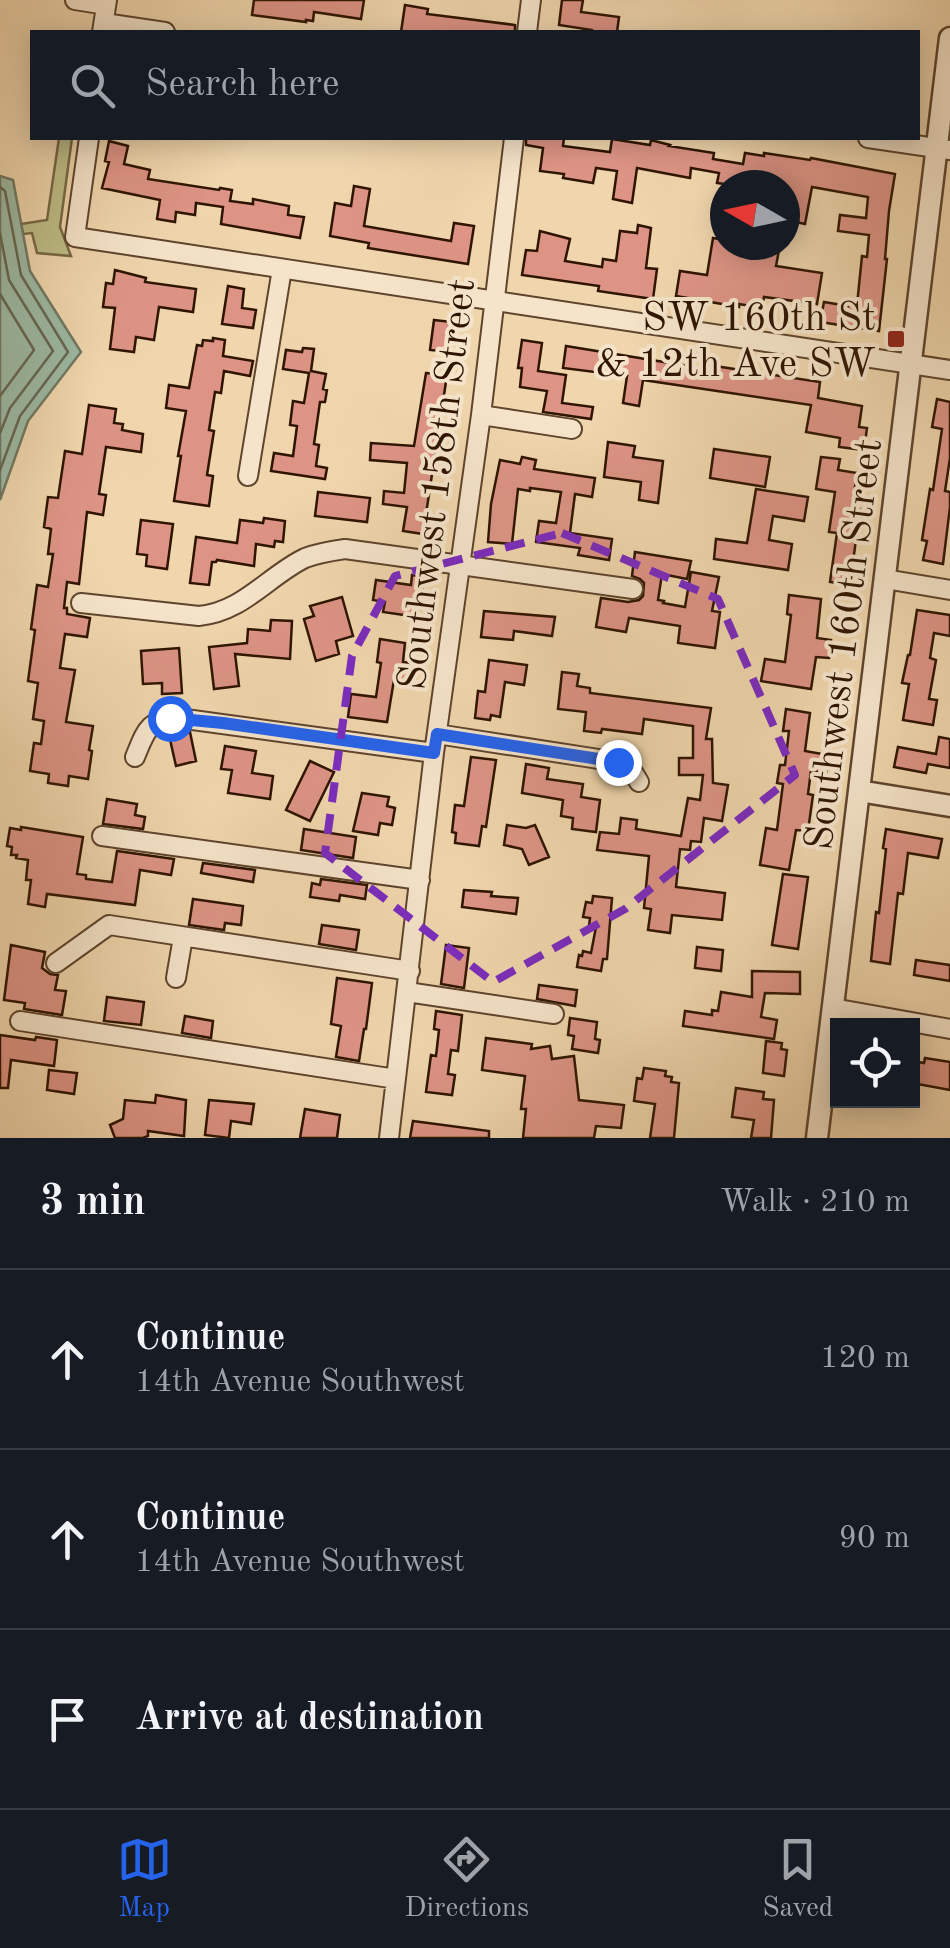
<!DOCTYPE html>
<meta charset="utf-8">
<style>
:root{--surface:#171b24;--page:#20242c;--text:#f1f3f6;--muted:#9ea1a6;--line:#363941;--accent:#2563eb}
body{margin:0;font-family:"Old Standard TT",serif;background:var(--page);color:var(--text)}
.controls{position:absolute;right:30px;bottom:30px;display:grid;overflow:hidden;border-radius:0px;box-shadow:0 5px 25px #0003}
.controls button{width:90px;height:90px;display:grid;place-items:center;padding:0;border:0;border-bottom:2px solid var(--line);background:var(--surface);color:var(--text);font:50px sans-serif}
.compass{position:absolute;left:710px;top:170px;width:90px;height:90px;border-radius:50%;background:var(--surface);box-shadow:0 5px 25px #0003;rotate:279deg}
.stop{position:absolute;width:30px;height:30px;margin:-22px;border:8px solid #2563eb;border-radius:50%;background:#fff}
.stop.end{background:#2563eb;border-color:#fff;box-shadow:0 2px 10px #0008}
.list{margin:0;padding:0;list-style:none}
h2{display:flex;justify-content:space-between;align-items:center;height:130px;margin:0;padding:0 40px;font-size:42px}
h2 small{font-size:32px;font-weight:400;color:var(--muted)}
.list li{display:grid;grid-template-columns:65px 1fr auto;gap:30px;align-items:center;box-sizing:border-box;height:180px;padding:0 40px;border-top:2px solid var(--line)}
.list b{display:block;font-size:38px;white-space:nowrap}
.list p{margin:0;font-size:32px;white-space:nowrap;color:var(--muted)}
.list em{font-size:32px;font-style:normal;color:var(--muted)}
.icon{flex:none;width:55px;height:55px;fill:none;stroke:currentColor;stroke-width:2;stroke-linecap:round;stroke-linejoin:round}
.map{position:relative;flex:none;width:950px;height:1138px;overflow:hidden}
.search{position:absolute;background:var(--surface);box-shadow:0 5px 25px #0003;left:30px;right:30px;top:30px;height:110px;display:flex;align-items:center;gap:25px;box-sizing:border-box;padding:0 35px;border-radius:0px;color:var(--muted);font-size:38px}
.sheet{height:670px;background:var(--surface)}
nav{display:flex;justify-content:space-around;align-items:center;box-sizing:border-box;height:140px;border-top:2px solid var(--line);background:var(--surface);font-size:28px;color:var(--muted)}
nav a{display:grid;justify-items:center;gap:5px}
nav .on{color:var(--accent)}
.map>svg:first-child{display:block}
.green{fill:#bdbd87;stroke:#766844;stroke-width:2.5}
.water{fill:#9cbaa4;stroke:#707863;stroke-width:2.5}
.lines{fill:none;stroke-linecap:round;stroke-linejoin:round}
.shore{stroke:#656752;stroke-width:2.5}
.building{fill:#dd9485;stroke:#2e1401;stroke-width:2.5}
.minor-casing{stroke:#5e442c;stroke-width:22}
.tertiary-casing{stroke:#5e442c;stroke-width:25}
.minor{stroke:#f5e4ca;stroke-width:18}
.tertiary{stroke:#f5e4ca;stroke-width:20}
.route{stroke:#2563eb;stroke-width:12}
.marked{fill:none;stroke:#7b2cbf;stroke-width:8;stroke-dasharray:20 12;stroke-linejoin:round}
.poi-dot{fill:#8f2418;stroke:#f5e4ca;stroke-width:4}
.labels{text-anchor:middle;stroke-width:8;stroke-linejoin:round;paint-order:stroke}
.poi-label{font-size:40px;fill:#2e1401;stroke:#f5e4ca;text-anchor:end}
.street-label{font-size:40px;fill:#2e1401;stroke:#f5e4ca}
</style>
<div class="map">
<svg width="950" height="1138" viewBox="0 0 950 1138">
<rect width="100%" height="100%" fill="#f0d6ad"/>
<filter id="stains"><feTurbulence type="fractalNoise" baseFrequency=".002" numOctaves="4"/><feColorMatrix values="0 0 0 0 .2 0 0 0 0 .09 0 0 0 0 .02 0 0 0 .5 -.17"/></filter>
<radialGradient id="worn" r=".72"><stop offset=".6" stop-color="#630" stop-opacity="0"/><stop offset="1" stop-color="#630" stop-opacity=".3"/></radialGradient>
<!-- green -->
<path class="green" d="M59 138H72L60 227 71 256 37 253 32 233 23 234 21 224 47 220Z"/>
<!-- water -->
<path class="water" d="M0 176 13 180 30 271 81 352 28 421 0 500Z"/>
<g class="lines">
<!-- shore -->
<path class="shore" d="M0 187 5 191 21 275 68 352 20 416 0 470
M0 233 9 280 53 351 10 408 0 433
M0 294 34 350 0 396"/>
</g>
<!-- building -->
<path class="building" d="M254 0H364L361 19 314 12 313 21 306 20V22L252 15Z
M562 0H583L581 12 619 17 617 32H592V30L559 25Z
M405 5 428 9 427 14 515 25V32H401Z
M526 138H564L563 146 610 152 612 139 650 145 651 140 670 145 669 146 714 153 713 159 743 164 745 153 764 156V153L810 160 811 158 895 174 889 211 885 259H887L879 331 820 322 824 302 848 306V303L857 305 862 256 867 257 869 235 838 231 840 215 866 218 868 197 812 187 805 224 791 221 795 200 785 199V185L754 183 731 185 717 183 719 173 691 168 690 178 637 168 632 203 613 199 617 171 596 168 593 183 563 178 564 174 540 171 543 148 526 145Z
M109 141 128 146 124 164 150 170 148 179 219 190 220 188 232 190 230 201 253 204V199L289 206 288 215 304 217 300 238 221 224 223 207 196 203 195 215 176 212 175 222 157 219 160 200 102 188 109 162 105 161Z
M354 186 370 189 364 226 451 241 454 223 474 226 468 264 368 248 369 243 330 236 335 203 351 206Z
M638 225 651 228 646 268 657 269 653 299 598 291 599 286 522 275 526 250 537 251 540 231 570 239 565 261 602 267 603 259 616 261 620 231 637 233Z
M713 238 725 240V245H731L730 250 752 254 754 245H780L776 266 822 273 817 304 764 297 762 308 739 304V307L676 296 680 271 707 275Z
M115 270 146 278 145 282 196 289 193 312 159 307 154 340 136 337 134 352 110 349 115 308 103 307 106 283 113 284Z
M228 286 244 289 242 308 256 310 253 328 222 324Z
M434 320 452 322 449 352 430 350Z
M213 338 225 340 223 356 253 361 250 376 224 371 221 393 215 392 209 430 214 431 207 475 213 476 209 506 174 501 181 456H178L186 411 166 408 169 385 189 388 197 345 202 346 203 340 213 341Z
M522 340 542 343 538 371 566 375 562 403 593 407 591 419 543 412 547 391 520 387 522 368H518Z
M566 346 707 369 708 365 820 382 818 398 862 406 859 427 867 428 864 450 839 447 840 438 806 432 811 405 643 380 639 406 623 403 627 376 563 368Z
M303 348 314 349 311 371 326 374 323 389 327 390 325 402H320L314 444 319 445 316 466 327 468 325 479 271 471 274 453 293 456 297 426 290 425 293 401 304 403 309 373 283 369 286 350 302 352Z
M426 373 447 375 423 534 403 531 407 507 383 504 384 491 404 493 407 463 370 460 371 443 414 446Z
M937 399 950 402V458L945 491 950 492V507L943 564 923 560 927 541 922 540 930 489 933 490 942 429 932 427Z
M89 405 116 409 114 423 123 424 122 430 143 434 141 452 106 447 99 494 106 495 103 515 87 512 79 584 67 582 64 608H67V614L90 618 87 637 65 634 60 668 75 670 66 722 93 726 89 750 92 751 88 779 69 776 68 786 48 783 49 774 30 771 34 743 41 744 44 721 33 719 38 683 28 681 35 630 31 629 37 585 48 587 53 554H48L51 529 44 527 48 497 58 498 65 451 82 454Z
M608 442 635 446 633 457 663 461 658 503 639 500 641 482 604 477Z
M714 449 770 457 765 487 710 478Z
M522 457 536 460 534 469 595 478 592 497 575 494 570 533 612 539 609 560 578 555 580 548 536 542 539 521 556 523 561 492 530 488V491L518 489 512 544 488 542 491 504 500 460 520 464Z
M821 457 840 459 838 470 857 473 852 508 860 509 850 585 830 582 837 533 829 532 835 492 816 489Z
M756 489 808 497 804 521 773 516 769 540 792 544 788 570 714 559 716 539 747 543Z
M318 492 370 498 367 522 315 516Z
M264 518 285 521 283 542 275 541 274 547 256 544 254 566 217 560 216 562H212L209 585 190 583 196 537 237 543 240 520 263 523Z
M141 520 173 524 167 569 146 566 147 555 137 554Z
M635 552 691 561 687 579 662 574 658 600 664 601 663 603 685 607 691 572 719 577 712 611 720 612 715 648 678 643 680 626 629 618 626 632 596 627 601 598 628 602 639 600 643 596 644 583 640 579 632 576Z
M412 575 424 577 418 617 383 612 385 602 373 600 376 580 411 585Z
M789 595 821 599 817 638 831 640 829 658 816 657 811 689 761 681 765 659 785 662 791 615 787 614Z
M342 597 353 636 336 641 339 654 316 661 304 619 314 616 310 606Z
M917 610 950 615V636L934 633 930 658 936 660 929 699 937 700 933 725 903 720 909 684 902 683 908 655H910Z
M484 611 555 617 552 636 514 631 513 640 481 637Z
M271 620 292 621 290 659 235 654 239 686 214 689 209 647 247 643 248 629 270 631Z
M380 639 405 643 403 662 411 663 408 682 394 680 387 722 348 717 351 694 376 697 381 663 377 662Z
M179 648 182 693 162 694V683L143 684 141 651Z
M489 660 527 665 524 685 505 682 500 717 491 715 490 720 475 718 478 691 485 692Z
M562 672 579 674 577 686 590 688V693L711 708 706 739H712L713 783 728 785 722 821 704 818 701 842 691 841 690 850 680 849 676 887 725 893 722 920 672 915 670 933 648 930 651 909 644 908 649 856 597 850 600 832 619 834 621 818 637 820 636 829 681 836 688 798 700 800 703 775H679V758H693V726L644 719 642 734 602 729 601 733 584 731 586 712 558 709Z
M786 709 810 713 805 751 828 755 826 773 811 771 808 794 813 795 808 831 796 830 789 870 760 865 766 828 777 830 783 784 777 783 780 765H785L789 731H783Z
M190 732 196 761 176 766 169 735Z
M939 737 950 739V768L928 764 926 773 894 767 898 747 936 754Z
M225 746 256 751 252 773 273 776 270 799 228 793 232 770 221 769Z
M471 757 496 760 486 827 482 826 479 846 455 843 456 833 452 832 455 805 464 806Z
M310 761 334 772 310 821 286 810Z
M526 764 549 768 547 779 583 784 581 797 600 800 596 832 572 829 573 818 561 816 563 800 522 793Z
M362 793 389 797 387 806 395 808 392 825 380 823 378 835 353 831Z
M107 799 137 804 135 815 145 817 143 829 103 824Z
M507 825 526 828 535 825 549 857 529 865 522 849 504 845Z
M21 827 83 837 77 874 86 875V879L112 882 117 851 174 859 171 875 140 870 135 905 47 894 45 907 28 904 31 880H26L28 860 16 858 17 855H11L12 847 7 846 10 828 21 830Z
M304 829 356 837 353 858 301 850Z
M886 829 942 839 938 858 908 853 903 894 898 893 890 964 871 961 876 912 879 913 886 849 883 848Z
M203 863 255 870 253 882 201 873Z
M783 874 808 877 798 949 772 945Z
M321 879 367 885 365 899 340 895 339 901 310 897 312 883 320 885Z
M464 890 492 892 491 896 518 898 516 914 462 907Z
M593 896 612 898 607 959H603L601 971 577 967 579 955 582 956 583 951 591 953 596 927 589 926 590 918 583 917 586 902 592 903Z
M193 899 243 906 241 925 225 923 224 930 189 925Z
M322 925 359 930 356 950 319 944Z
M11 945 45 952 42 968 50 974 58 975 55 990 66 991 62 1015 24 1009 25 1003 4 1000Z
M446 945 469 948 464 988 441 984Z
M697 947 723 950 721 971 695 968Z
M916 960 950 965V981L914 975Z
M752 971 800 972V994L765 993 761 1017 777 1020 774 1039 683 1026 685 1011 712 1015V1010L718 1011 721 992 752 997Z
M337 978 372 983 366 1029H364L359 1061 336 1057 341 1026 331 1024Z
M539 985 577 990 575 1006 537 999Z
M107 997 144 1002 141 1025 104 1021Z
M436 1011 462 1015 458 1051 451 1050 448 1074 455 1075 452 1095 426 1092 431 1055 436 1056 439 1030 434 1029Z
M185 1016 213 1021 211 1038 182 1033Z
M570 1018 597 1022 595 1039 600 1040 598 1053 572 1049 574 1036 568 1035Z
M0 1035 35 1040 36 1037 57 1040 54 1066 11 1060 8 1088H0Z
M486 1038 532 1044 531 1049 550 1046 552 1059 574 1056 579 1100 624 1105 621 1128 596 1126 594 1138H523L526 1109H521L525 1076 482 1070Z
M766 1041 782 1043 781 1049 787 1050 784 1076 763 1073Z
M925 1058 950 1062V1090L912 1083V1061L924 1063Z
M644 1068 666 1071 665 1076 672 1077 671 1082 679 1083 674 1138H650L655 1104 634 1101 637 1078 642 1079Z
M49 1070 77 1073 74 1094 47 1090Z
M736 1088 764 1092 763 1099 774 1100 771 1138H751L754 1120 732 1117Z
M156 1095 186 1100 184 1136 148 1131V1136L143 1138H115L110 1125 123 1119 125 1100 155 1103Z
M209 1100 254 1104 251 1124 231 1121 229 1138 205 1135Z
M305 1109 340 1115 337 1138H300Z
M413 1121 489 1131V1138H410Z"/>
<g class="lines">
<!-- minor casing -->
<g class="minor-casing">
<path id="minor" d="M75 0 106 5
M104 23 165 32
M102 32 107 0
M527 32 531 0
M89 138 75 237 950 370
M868 138 950 150
M481 415 572 429
M248 476 282 269
M885 579 950 590
M81 603 199 616C243 612 268 576 305 558 318 553 331 551 345 549L633 589
M437 734 618 762 631 769 639 782
M135 757C146 731 147 720 178 718L434 753
M102 836 420 880
M56 963 109 925 410 971
M176 978 183 937
M407 992 554 1014
M833 1008 950 1029
M20 1021 396 1079
M389 1138 434 753 481 415 514 138"/>
</g>
<!-- tertiary casing -->
<g class="tertiary-casing">
<path id="tertiary" d="M859 791 950 806
M817 1138 950 38"/>
</g>
<!-- minor -->
<use href="#minor" class="minor"/>
<!-- tertiary -->
<use href="#tertiary" class="tertiary"/>
</g>
<g class="lines">
<!-- route -->
<path class="route" d="M170 718 223 723 434 753 437 734 618 762"/>
</g>
<!-- marked area -->
<path class="marked" d="M562 533 718 599 795 775 625 909 493 982 325 853 352 656 395 576Z"/>
<!-- markers -->
<rect class="poi-dot" x="886" y="329" width="20" height="20" rx="5"/>
<g class="labels">
<!-- poi labels -->
<g class="poi-label">
<text x="876" y="330">SW 160th St<tspan x="876" dy="46">&amp; 12th Ave SW</tspan></text>
</g>
<!-- street labels -->
<g class="street-label">
<text transform="translate(435 484) rotate(-83)" y="14">Southwest 158th Street</text>
<text transform="translate(842 644) rotate(-83)" y="14">Southwest 160th Street</text>
</g>
</g>
<rect width="100%" height="100%" filter="url(#stains)"/>
<rect width="100%" height="100%" fill="url(#worn)"/>
</svg>
<div class="controls">
<button><svg class="icon" aria-label="locate" viewBox="0 0 24 24"><circle cx="12" cy="12" r="6"/><path d="M12 2v4M12 18v4M2 12h4M18 12h4"/></svg></button>
</div>
<svg class="compass" viewBox="-18 -18 36 36"><path d="M0-13l5 13h-10z" fill="#e53935"/><path d="M0 13l5-13h-10z" fill="#9ea1a6"/></svg>
<div class="stop" style="left:170px;top:718px"></div>
<div class="stop end" style="left:618px;top:762px"></div>
<div class="search"><svg class="icon" aria-label="search" viewBox="0 0 24 24"><circle cx="10" cy="10" r="6"/><path d="M15 15l6 6"/></svg>Search here</div>
</div>
<section class="sheet">
<h2>3 min<small>Walk · 210 m</small></h2>
<ul class="list">
<li><svg class="icon" aria-label="ahead" viewBox="0 0 24 24"><path d="M12 20V5M6 11l6-6 6 6"/></svg><div><b>Continue</b><p>14th Avenue Southwest</p></div><em>120 m</em></li>
<li><svg class="icon" aria-label="ahead" viewBox="0 0 24 24"><path d="M12 20V5M6 11l6-6 6 6"/></svg><div><b>Continue</b><p>14th Avenue Southwest</p></div><em>90 m</em></li>
<li><svg class="icon" aria-label="arrive" viewBox="0 0 24 24"><path d="M6 21V4h12l-3 4 3 4H6"/></svg><div><b>Arrive at destination</b></div></li>
</ul>
</section>
<nav>
<a class="on"><svg class="icon" aria-label="map" viewBox="0 0 24 24"><path d="M3 6l6-2 6 2 6-2v14l-6 2-6-2-6 2zM9 4v14M15 6v14"/></svg>Map</a>
<a><svg class="icon" aria-label="directions" viewBox="0 0 24 24"><path d="M12 3l9 9-9 9-9-9zM9 14v-3h6M13 9l2 2-2 2"/></svg>Directions</a>
<a><svg class="icon" aria-label="saved" viewBox="0 0 24 24"><path d="M7 4h10v16l-5-4-5 4z"/></svg>Saved</a>
</nav>
